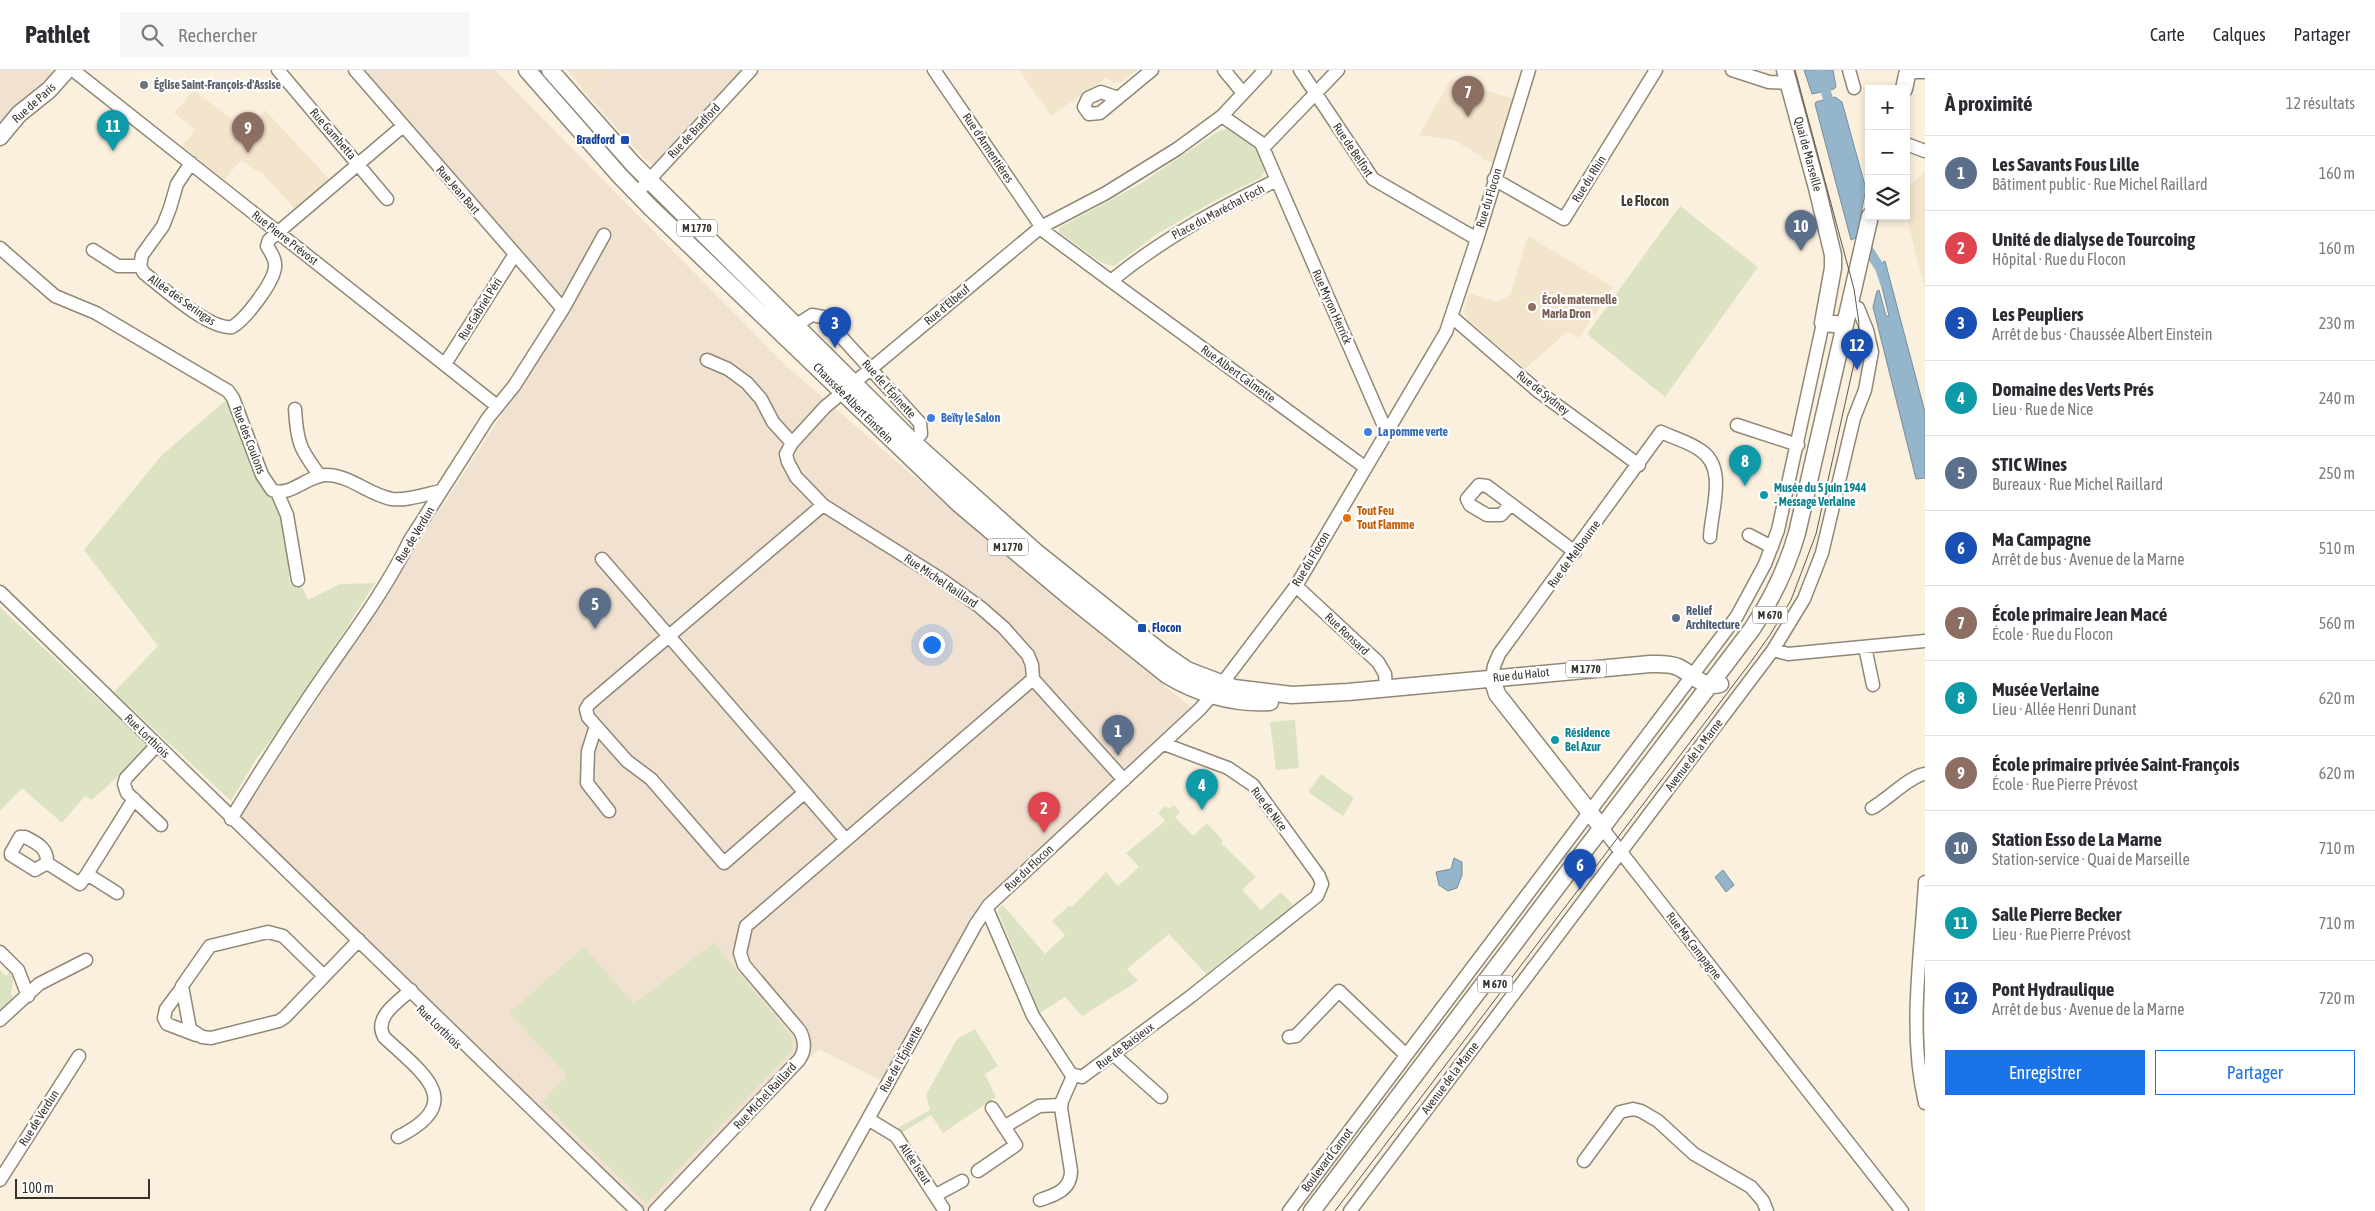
<!DOCTYPE html>
<html lang="fr">
<meta charset="utf-8">
<style>
:root{--surface:#fff;--page:#f7f7f7;--text:#2b2b33;--muted:#7c7c81;--line:#e1e1e2;--accent:#1a73e8}
body{margin:0;font-family:"Asap Condensed",sans-serif;background:var(--page);color:var(--text)}
.controls{position:absolute;right:15px;top:15px;display:grid;overflow:hidden;border-radius:0px;box-shadow:0 2px 8px #0003}
.controls button{width:45px;height:45px;display:grid;place-items:center;padding:0;border:0;border-bottom:1px solid var(--line);background:var(--surface);color:var(--text);font:25px sans-serif}
.scale{position:absolute;left:15px;bottom:12px;width:135px;box-sizing:border-box;padding-left:5px;border:2px solid #38332c;border-top:0;font-size:14px;line-height:18px;white-space:nowrap;color:#38332c;-webkit-text-stroke:4px #fff;paint-order:stroke}
.you{position:absolute;left:931px;top:574px;width:18px;height:18px;margin:-12px;border:4px solid #fff;border-radius:50%;background:#1a73e8;box-shadow:0 0 0 8px #1a73e833}
.badge{display:grid;place-items:center;width:32px;height:32px;border-radius:50%;background:var(--accent);color:#fff;font-size:16px;font-weight:700}
.pin{position:absolute;translate:-50% -41px;filter:drop-shadow(0 1px 2px #0008)}
.pin::after{content:'';position:absolute;top:26px;width:18px;height:15px;background:inherit;clip-path:polygon(0 0,100% 0,50% 100%)}
.list{margin:0;padding:0;list-style:none}
h2{display:flex;justify-content:space-between;align-items:center;height:65px;margin:0;padding:0 20px;font-size:21px}
h2 small{font-size:16px;font-weight:400;color:var(--muted)}
.list li{display:grid;grid-template-columns:32px 1fr auto;gap:15px;align-items:center;box-sizing:border-box;height:75px;padding:0 20px;border-top:1px solid var(--line)}
.list b{display:block;font-size:19px;white-space:nowrap}
.list p{margin:0;font-size:16px;white-space:nowrap;color:var(--muted)}
.list em{font-size:16px;font-style:normal;color:var(--muted)}
.actions{display:flex;gap:10px;padding:15px 20px}
.actions a{flex:1;padding:11px 0;border:1px solid var(--accent);border-radius:0px;text-align:center;font-size:18px;color:var(--accent)}
.actions .main{background:var(--accent);color:#fff}
.icon{flex:none;width:28px;height:28px;fill:none;stroke:currentColor;stroke-width:2;stroke-linecap:round;stroke-linejoin:round}
.map{position:relative;flex:none;width:1925px;height:1141px;overflow:hidden}
header{display:flex;align-items:center;gap:30px;box-sizing:border-box;height:70px;padding:0 25px;background:var(--surface);border-bottom:1px solid var(--line)}
header strong{font-size:24px}
nav{display:flex;gap:28px;margin-inline-start:auto;font-size:18px}
.search{width:350px;height:45px;background:var(--page);display:flex;align-items:center;gap:12px;box-sizing:border-box;padding:0 18px;border-radius:0px;color:var(--muted);font-size:19px}
main{display:flex}
aside{flex:1;background:var(--surface)}
.map>svg:first-child{display:block}
.built{fill:#f3e4cc}
.industrial{fill:#f1e1d0}
.green{fill:#dce3c3}
.water{fill:#94b5ca;stroke:#788e9b}
.lines{fill:none;stroke-linecap:round;stroke-linejoin:round}
.canal{stroke:#94b5ca;stroke-width:10}
.minor-casing{stroke:#908776;stroke-width:15}
.major-casing{stroke:#908776;stroke-width:19}
.minor{stroke:#fff;stroke-width:12}
.major{stroke:#fff;stroke-width:16}
.tram{stroke:#5f594f;stroke-width:1}
.worship-dot{fill:#6b7280;stroke:#fff;stroke-width:2}
.transit-dot{fill:#1a4fb4;stroke:#fff;stroke-width:2}
.education-dot{fill:#8d6e63;stroke:#fff;stroke-width:2}
.shop-dot{fill:#3f7fe0;stroke:#fff;stroke-width:2}
.culture-dot{fill:#0f9aa8;stroke:#fff;stroke-width:2}
.food-dot{fill:#e8710a;stroke:#fff;stroke-width:2}
.service-dot{fill:#5c6f8a;stroke:#fff;stroke-width:2}
.labels{text-anchor:middle;stroke-width:4.5;stroke-linejoin:round;paint-order:stroke}
.shield{fill:#fff;stroke:#74706b;stroke-width:1}
.shield-label{font-size:11px;font-weight:bold;fill:#38332c}
.worship-label{font-size:12px;font-weight:bold;fill:#5b616d;stroke:#fff;text-anchor:start}
.street-label{font-size:12px;fill:#38332c;stroke:#fff}
.transit-label{font-size:12px;font-weight:bold;fill:#164399;stroke:#fff;text-anchor:end}
.education-label{font-size:12px;font-weight:bold;fill:#785e54;stroke:#fff;text-anchor:start}
.shop-label{font-size:12px;font-weight:bold;fill:#366cbe;stroke:#fff;text-anchor:start}
.culture-label{font-size:12px;font-weight:bold;fill:#0d838f;stroke:#fff;text-anchor:start}
.food-label{font-size:12px;font-weight:bold;fill:#c56008;stroke:#fff;text-anchor:start}
.service-label{font-size:12px;font-weight:bold;fill:#4e5e75;stroke:#fff;text-anchor:start}
.neighbourhood-label{font-size:14px;font-weight:bold;fill:#42392b;stroke:#fff}
</style>
<header>
<strong>Pathlet</strong>
<div class="search"><svg class="icon" aria-label="search" viewBox="0 0 24 24"><circle cx="10" cy="10" r="6"/><path d="M15 15l6 6"/></svg>Rechercher</div>
<nav><a>Carte</a><a>Calques</a><a>Partager</a></nav>
</header>
<main>
<div class="map">
<svg width="1925" height="1141" viewBox="0 0 1925 1141">
<rect width="100%" height="100%" fill="#fbf0de"/>
<!-- built -->
<path class="built" d="M567 0H609L587 25Z
M1019 0H1137L1122 12 1114 13 1106 8 1051 46Z
M1451 9 1513 29 1493 93 1481 89 1482 87 1454 70 1419 65Z
M194 20 247 61 265 40 329 109 295 139 260 101 259 103 241 90 224 110 182 76 195 60 174 43Z
M1925 101V219L1906 146V119Z
M1528 166 1613 217 1579 268 1568 261 1525 299 1468 250 1463 242 1469 223 1497 232 1510 225Z"/>
<!-- industrial -->
<path class="industrial" d="M0 0H56L0 62Z
M355 0H495L786 296 1056 529 1202 646 988 845 880 1010 819 979 660 1141H631L234 758 500 347 562 233Z
M609 0H759L665 104 644 88 587 25Z"/>
<!-- green -->
<path class="green" d="M1227 58 1255 78 1265 101 1260 108 1216 130 1157 164 1114 196 1100 192 1059 162V158L1140 114 1217 62Z
M1680 136 1758 197 1665 327 1587 264Z
M225 331 232 337 269 425C288 442 287 490 290 514L301 515 308 530 340 514 375 513 318 602 308 623 256 689 231 731 114 622 158 576 84 480 162 385Z
M0 537 103 634 152 675 92 730 85 726 62 753 22 718 0 741Z
M1295 650 1299 698 1276 700 1270 652Z
M1321 704 1354 728 1343 746 1308 722Z
M1174 735 1180 742 1175 747 1193 766 1207 753 1223 771 1221 773 1256 807 1242 820 1261 840 1281 822 1293 835 1206 904 1169 864 1127 899 1138 911 1082 946 1065 927 1040 943 998 842 999 838 1003 835 1045 884 1065 865 1052 851 1070 835 1072 837 1106 802 1118 816 1139 797 1126 783 1165 751 1158 743 1165 736 1169 739Z
M714 873 788 962 793 970 792 981 646 1133 542 1032 567 1005 509 943 584 877 634 934Z
M0 900 6 906 11 901C15 909 12 916 11 924L15 930 0 946Z
M975 959 998 996 985 1004 996 1027 943 1063 931 1045 901 1063 898 1058 930 1040 926 1025 957 969Z"/>
<!-- water -->
<path class="water" d="M1804 0H1833L1836 17 1834 19 1812 24Z
M1835 27 1842 32 1866 119 1860 149 1864 150 1858 167 1851 170 1815 34 1816 32Z
M1885 191 1925 342V408L1916 409 1873 237 1877 221 1879 220 1886 246H1889L1880 209 1883 192Z
M1454 788 1462 792V805L1457 818 1448 821 1439 815 1436 802 1451 799Z
M1723 800 1734 815 1726 822 1715 807Z"/>
<g class="lines">
<!-- canal -->
<path class="canal" d="M1820 0 1831 40
M1864 173 1880 198 1885 213"/>
<!-- minor casing -->
<g class="minor-casing">
<path id="minor" d="M73 0 497 336
M278 0 387 129
M355 0 563 239
M934 0 1045 162 1111 211C1162 169 1218 139 1277 110L1261 73 1222 46
M1224 0 1243 23
M1300 0 1373 109 1477 169
M1732 0 1769 12 1788 13
M1849 0 1854 18
M1908 2H1925
M1118 28 1101 22 1088 28 1084 37 1089 44 1100 43 1152 0
M1906 74 1925 81
M1263 78 1338 0
M191 93 177 114 170 138 163 156 142 185 140 196 144 203C163 218 209 260 232 257 245 250 274 212 275 197 276 189 271 183 267 176L269 170 403 56
M1494 109 1564 149 1656 0
M1277 110 1387 363
M637 123 751 0
M0 178 55 226 96 243 228 321 233 328 262 405 272 420C289 428 308 405 326 405 350 405 369 425 392 429 407 431 426 424 441 421
M93 180 118 196H140
M1111 211 1366 398
M1452 247 1539 322 1639 395
M795 256 812 245 823 247 920 353 921 364 913 372
M707 290 728 299 747 313 761 329 773 352 792 373
M445 294 515 184
M295 339C297 373 300 379 320 406
M1737 355 1798 375
M277 422 287 445 298 510
M823 435 796 407 788 392 786 384 792 373 825 337 1041 157 1106 123 1177 79 1222 46 1265 0
M1510 435 1501 445H1487L1470 435 1467 429 1479 415 1487 416 1575 482
M1749 465 1772 477
M602 489 846 770
M1296 516 1378 592 1385 604 1386 618
M0 522 637 1141
M1865 577 1873 615
M1773 580 1788 584 1925 571
M1492 608 1494 596 1499 584 1661 362C1674 368 1689 372 1700 380 1728 397 1711 441 1710 467
M596 656 588 681 587 713 609 741
M157 675 126 708 124 714 127 723 161 755
M804 723 724 793 651 709 627 691 588 647 586 639 589 634 823 435 941 509 980 537 1004 558 1028 585 1032 595 1033 609 1124 710
M1872 738C1887 730 1911 705 1925 704
M231 749C263 697 296 645 331 595 359 555 388 515 410 470L488 348 514 316 563 239 604 165
M1602 758 1902 1141
M47 793 35 800 11 785V783L20 767H25C37 773 48 778 47 793L80 814 87 804
M1925 812C1921 885 1908 961 1925 1033
M117 823 87 804 134 729
M987 839 1033 946 1071 1004 1082 1007 1190 927 1317 826 1322 814 1319 806 1253 715 1228 698 1164 674
M0 882 18 900 28 926
M324 906 283 866 268 862 210 876 182 916 190 959 202 967 211 968 279 951 285 947 359 870
M181 919 166 939 164 948 167 954 196 965
M0 950 39 914 86 890
M1289 967 1296 966 1339 921 1406 985
M1114 985 1161 1027
M868 1049 896 1066 943 1138
M1004 1057 1039 1036 1061 1035
M398 1067C469 1032 421 1002 384 967 373 947 398 932 411 920
M1584 1091 1620 1042 1633 1039 1641 1041 1658 1051 1694 1084 1751 1117 1763 1131 1767 1141
M978 1101 1016 1075 992 1038
M0 1110 79 986
M936 1125 962 1111
M1040 1130C1055 1125 1071 1120 1071 1101L1061 1038 1062 1031 1073 1006
M655 1141 799 990C806 980 805 971 800 961L744 895 740 883 746 856 1033 609
M817 1141 976 854 989 835 1200 639 1221 615 1296 516 1446 262 1477 169 1529 0
M1289 1141 1737 546 1765 494 1778 460 1823 253
M1350 1141 1773 580 1804 529 1822 483 1854 348 1865 320 1872 282 1867 260 1858 238"/>
</g>
<!-- major casing -->
<g class="major-casing">
<path id="major" d="M527 0 620 106 650 137 959 434 1067 525 1167 605C1199 624 1232 634 1270 632
M550 0 633 94 913 372 1036 482 1161 582 1187 600 1234 618 1292 625 1348 622 1650 594C1659 594 1669 593 1678 597 1693 604 1703 619 1720 614
M1785 0 1817 118 1833 185V198L1823 253 1844 255
M1904 19 1908 0
M0 67 19 44 49 20 67 0
M1492 608 1497 624 1602 758
M1312 1141 1752 559C1772 529 1787 498 1797 463L1870 146"/>
</g>
<!-- minor -->
<use href="#minor" class="minor"/>
<!-- major -->
<use href="#major" class="major"/>
<!-- tram -->
<path class="tram" d="M1335 1141 1750 593 1770 565 1791 530 1816 464 1857 280 1859 253 1854 219 1795 0"/>
</g>
<!-- markers -->
<circle class="worship-dot" cx="144" cy="15" r="5"/>
<g class="transit-dot">
<rect x="620" y="65" width="10" height="10" rx="2.5"/>
<rect x="1137" y="553" width="10" height="10" rx="2.5"/>
</g>
<circle class="education-dot" cx="1532" cy="237" r="5"/>
<g class="shop-dot">
<circle cx="931" cy="348" r="5"/>
<circle cx="1368" cy="362" r="5"/>
</g>
<g class="culture-dot">
<circle cx="1764" cy="425" r="5"/>
<circle cx="1555" cy="670" r="5"/>
</g>
<circle class="food-dot" cx="1347" cy="448" r="5"/>
<circle class="service-dot" cx="1676" cy="548" r="5"/>
<g class="labels">
<!-- shield labels -->
<g class="shield">
<rect x="677" y="149.5" width="40" height="17" rx="4"/>
<rect x="988" y="468.5" width="40" height="17" rx="4"/>
<rect x="1752.5" y="536.5" width="35" height="17" rx="4"/>
<rect x="1566" y="590.5" width="40" height="17" rx="4"/>
<rect x="1477.5" y="905.5" width="35" height="17" rx="4"/>
</g>
<g class="shield-label">
<text x="697" y="162">M 1770</text>
<text x="1008" y="481">M 1770</text>
<text x="1770" y="549">M 670</text>
<text x="1586" y="603">M 1770</text>
<text x="1495" y="918">M 670</text>
</g>
<!-- worship labels -->
<g class="worship-label">
<text x="154" y="19">Église Saint-François-d'Assise</text>
</g>
<!-- street labels -->
<g class="street-label">
<text transform="translate(34 33) rotate(-42)" y="4">Rue de Paris</text>
<text transform="translate(694 61) rotate(-47)" y="4">Rue de Bradford</text>
<text transform="translate(333 64) rotate(49)" y="4">Rue Gambetta</text>
<text transform="translate(988 78) rotate(56)" y="4">Rue d'Armentières</text>
<text transform="translate(1353 80) rotate(56)" y="4">Rue de Belfort</text>
<text transform="translate(1808 84) rotate(75)" y="4">Quai de Marseille</text>
<text transform="translate(1589 109) rotate(-58)" y="4">Rue du Rhin</text>
<text transform="translate(458 120) rotate(49)" y="4">Rue Jean Bart</text>
<text transform="translate(1489 128) rotate(-73)" y="4">Rue du Flocon</text>
<text transform="translate(1218 142) rotate(-28)" y="4">Place du Maréchal Foch</text>
<text transform="translate(285 168) rotate(38)" y="4">Rue Pierre Prévost</text>
<text transform="translate(182 230) rotate(35)" y="4">Allée des Seringas</text>
<text transform="translate(947 235) rotate(-40)" y="4">Rue d'Elbeuf</text>
<text transform="translate(1332 237) rotate(66)" y="4">Rue Myron Herrick</text>
<text transform="translate(480 239) rotate(-58)" y="4">Rue Gabriel Péri</text>
<text transform="translate(1238 304) rotate(36)" y="4">Rue Albert Calmette</text>
<text transform="translate(889 319) rotate(48)" y="4">Rue de l'Épinette</text>
<text transform="translate(1543 323) rotate(38)" y="4">Rue de Sydney</text>
<text transform="translate(853 333) rotate(45)" y="4">Chaussée Albert Einstein</text>
<text transform="translate(249 370) rotate(69)" y="4">Rue des Coulons</text>
<text transform="translate(415 465) rotate(-59)" y="4">Rue de Verdun</text>
<text transform="translate(1574 484) rotate(-54)" y="4">Rue de Melbourne</text>
<text transform="translate(1311 489) rotate(-59)" y="4">Rue du Flocon</text>
<text transform="translate(941 511) rotate(34)" y="4">Rue Michel Raillard</text>
<text transform="translate(1347 564) rotate(43)" y="4">Rue Ronsard</text>
<text transform="translate(1521 605) rotate(-6)" y="4">Rue du Halot</text>
<text transform="translate(147 666) rotate(44)" y="4">Rue Lorthiois</text>
<text transform="translate(1694 685) rotate(-53)" y="4">Avenue de la Marne</text>
<text transform="translate(1269 739) rotate(53)" y="4">Rue de Nice</text>
<text transform="translate(1029 798) rotate(-43)" y="4">Rue du Flocon</text>
<text transform="translate(1694 876) rotate(52)" y="4">Rue Ma Campagne</text>
<text transform="translate(439 957) rotate(44)" y="4">Rue Lorthiois</text>
<text transform="translate(1125 976) rotate(-37)" y="4">Rue de Baisieux</text>
<text transform="translate(901 989) rotate(-61)" y="4">Rue de l'Épinette</text>
<text transform="translate(1450 1008) rotate(-53)" y="4">Avenue de la Marne</text>
<text transform="translate(765 1026) rotate(-47)" y="4">Rue Michel Raillard</text>
<text transform="translate(39 1048) rotate(-58)" y="4">Rue de Verdun</text>
<text transform="translate(1327 1090) rotate(-53)" y="4">Boulevard Carnot</text>
<text transform="translate(915 1094) rotate(56)" y="4">Allée Iseut</text>
</g>
<!-- transit labels -->
<g class="transit-label">
<text x="615" y="74">Bradford</text>
<text x="1152" y="562" text-anchor="start">Flocon</text>
</g>
<!-- education labels -->
<g class="education-label">
<text x="1542" y="234">École maternelle<tspan x="1542" dy="14">Maria Dron</tspan></text>
</g>
<!-- shop labels -->
<g class="shop-label">
<text x="941" y="352">Beïty le Salon</text>
<text x="1378" y="366">La pomme verte</text>
</g>
<!-- culture labels -->
<g class="culture-label">
<text x="1774" y="422">Musée du 5 juin 1944<tspan x="1774" dy="14">- Message Verlaine</tspan></text>
<text x="1565" y="667">Résidence<tspan x="1565" dy="14">Bel Azur</tspan></text>
</g>
<!-- food labels -->
<g class="food-label">
<text x="1357" y="445">Tout Feu<tspan x="1357" dy="14">Tout Flamme</tspan></text>
</g>
<!-- service labels -->
<g class="service-label">
<text x="1686" y="545">Relief<tspan x="1686" dy="14">Architecture</tspan></text>
</g>
<!-- neighbourhood labels -->
<g class="neighbourhood-label">
<text x="1645" y="136">Le Flocon</text>
</g>
</g>
</svg>
<div class="controls">
<button>+</button>
<button>−</button>
<button><svg class="icon" aria-label="layers" viewBox="0 0 24 24"><path d="M12 4l9 5-9 5-9-5zM3 14l9 5 9-5"/></svg></button>
</div>
<div class="scale">100 m</div>
<div class="you"></div>
<div class="pin badge" style="left:1118px;top:686px;background:#5c6f8a">1</div>
<div class="pin badge" style="left:1044px;top:763px;background:#e0444e">2</div>
<div class="pin badge" style="left:835px;top:278px;background:#1a4fb4">3</div>
<div class="pin badge" style="left:1202px;top:740px;background:#0f9aa8">4</div>
<div class="pin badge" style="left:595px;top:559px;background:#5c6f8a">5</div>
<div class="pin badge" style="left:1580px;top:820px;background:#1a4fb4">6</div>
<div class="pin badge" style="left:1468px;top:47px;background:#8d6e63">7</div>
<div class="pin badge" style="left:1745px;top:416px;background:#0f9aa8">8</div>
<div class="pin badge" style="left:248px;top:83px;background:#8d6e63">9</div>
<div class="pin badge" style="left:1801px;top:181px;background:#5c6f8a">10</div>
<div class="pin badge" style="left:113px;top:81px;background:#0f9aa8">11</div>
<div class="pin badge" style="left:1857px;top:300px;background:#1a4fb4">12</div>
</div>
<aside>
<h2>À proximité<small>12 résultats</small></h2>
<ul class="list">
<li><span class="badge" style="background:#5c6f8a">1</span><div><b>Les Savants Fous Lille</b><p>Bâtiment public · Rue Michel Raillard</p></div><em>160 m</em></li>
<li><span class="badge" style="background:#e0444e">2</span><div><b>Unité de dialyse de Tourcoing</b><p>Hôpital · Rue du Flocon</p></div><em>160 m</em></li>
<li><span class="badge" style="background:#1a4fb4">3</span><div><b>Les Peupliers</b><p>Arrêt de bus · Chaussée Albert Einstein</p></div><em>230 m</em></li>
<li><span class="badge" style="background:#0f9aa8">4</span><div><b>Domaine des Verts Prés</b><p>Lieu · Rue de Nice</p></div><em>240 m</em></li>
<li><span class="badge" style="background:#5c6f8a">5</span><div><b>STIC Wines</b><p>Bureaux · Rue Michel Raillard</p></div><em>250 m</em></li>
<li><span class="badge" style="background:#1a4fb4">6</span><div><b>Ma Campagne</b><p>Arrêt de bus · Avenue de la Marne</p></div><em>510 m</em></li>
<li><span class="badge" style="background:#8d6e63">7</span><div><b>École primaire Jean Macé</b><p>École · Rue du Flocon</p></div><em>560 m</em></li>
<li><span class="badge" style="background:#0f9aa8">8</span><div><b>Musée Verlaine</b><p>Lieu · Allée Henri Dunant</p></div><em>620 m</em></li>
<li><span class="badge" style="background:#8d6e63">9</span><div><b>École primaire privée Saint-François</b><p>École · Rue Pierre Prévost</p></div><em>620 m</em></li>
<li><span class="badge" style="background:#5c6f8a">10</span><div><b>Station Esso de La Marne</b><p>Station-service · Quai de Marseille</p></div><em>710 m</em></li>
<li><span class="badge" style="background:#0f9aa8">11</span><div><b>Salle Pierre Becker</b><p>Lieu · Rue Pierre Prévost</p></div><em>710 m</em></li>
<li><span class="badge" style="background:#1a4fb4">12</span><div><b>Pont Hydraulique</b><p>Arrêt de bus · Avenue de la Marne</p></div><em>720 m</em></li>
</ul>
<div class="actions"><a class="main">Enregistrer</a><a>Partager</a></div>
</aside>
</main>
